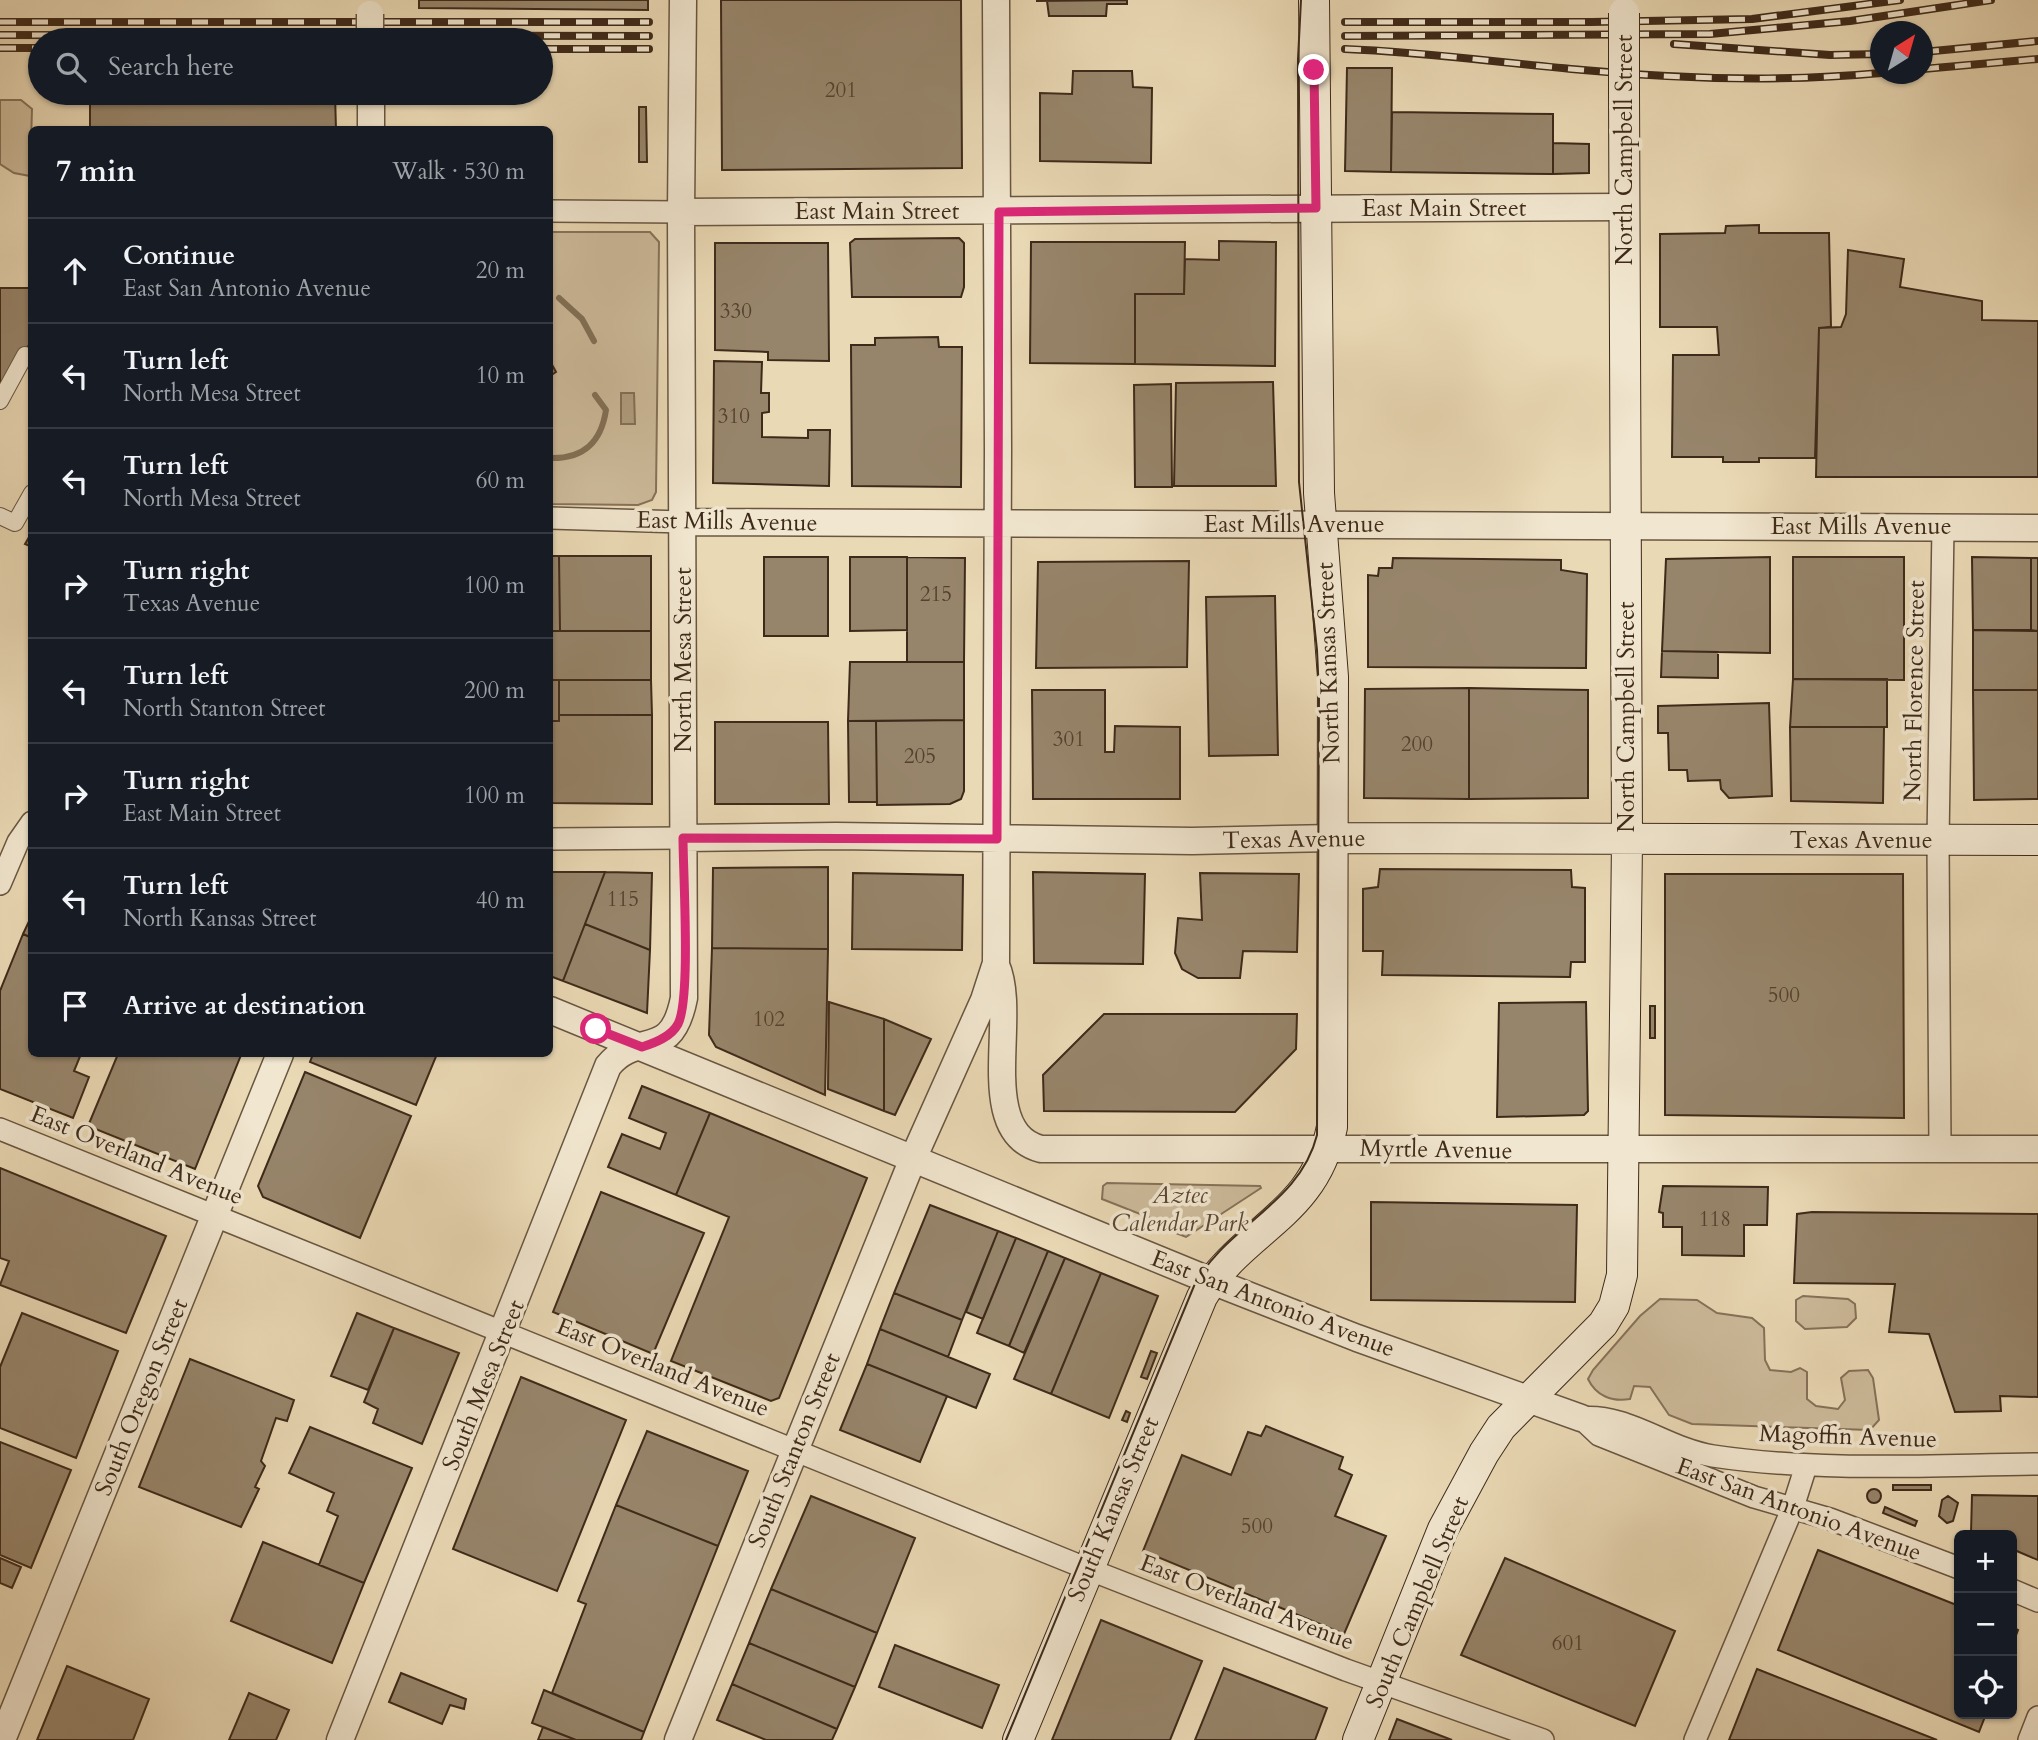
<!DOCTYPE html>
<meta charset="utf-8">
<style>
:root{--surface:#171b24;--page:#242831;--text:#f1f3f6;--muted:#9ea1a6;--line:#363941}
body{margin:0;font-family:Cardo,serif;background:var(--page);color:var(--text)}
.controls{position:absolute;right:21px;bottom:21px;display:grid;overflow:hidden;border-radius:10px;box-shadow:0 2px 5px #0004}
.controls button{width:63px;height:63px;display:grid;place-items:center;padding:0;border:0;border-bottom:2px solid var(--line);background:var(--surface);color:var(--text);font:35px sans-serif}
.compass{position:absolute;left:1870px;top:21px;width:63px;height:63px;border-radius:50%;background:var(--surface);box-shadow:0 2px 5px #0004;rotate:37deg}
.stop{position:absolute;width:21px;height:21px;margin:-16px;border:5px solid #db2777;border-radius:50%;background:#fff}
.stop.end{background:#db2777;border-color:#fff;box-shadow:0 2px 7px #0008}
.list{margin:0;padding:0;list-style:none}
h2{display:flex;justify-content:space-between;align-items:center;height:91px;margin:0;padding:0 28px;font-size:30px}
h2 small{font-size:23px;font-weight:400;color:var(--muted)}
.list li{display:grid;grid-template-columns:46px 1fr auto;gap:21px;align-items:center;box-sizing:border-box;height:105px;padding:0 28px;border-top:2px solid var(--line)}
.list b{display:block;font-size:26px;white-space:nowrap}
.list p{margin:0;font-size:23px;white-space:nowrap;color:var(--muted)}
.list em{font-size:23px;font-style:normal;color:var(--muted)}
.icon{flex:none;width:38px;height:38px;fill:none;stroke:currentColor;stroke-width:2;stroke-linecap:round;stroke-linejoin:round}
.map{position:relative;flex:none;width:2038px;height:1740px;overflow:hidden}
.search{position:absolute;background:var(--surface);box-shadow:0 2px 5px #0004;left:28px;top:28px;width:525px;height:77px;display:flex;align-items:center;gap:18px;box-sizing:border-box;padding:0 24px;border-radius:38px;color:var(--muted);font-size:26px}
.panel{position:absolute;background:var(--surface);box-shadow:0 2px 5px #0004;left:28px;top:126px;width:525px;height:931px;border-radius:10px}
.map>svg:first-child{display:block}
.green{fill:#cdbb9b;stroke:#86725a;stroke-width:2}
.water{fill:#b09e80;stroke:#827057;stroke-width:2}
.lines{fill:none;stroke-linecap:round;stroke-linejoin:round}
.stream{stroke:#827057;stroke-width:6}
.building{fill:#97856b;stroke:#3e2a1a;stroke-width:2}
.pedestrian-casing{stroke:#695641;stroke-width:18}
.minor-casing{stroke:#695641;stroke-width:24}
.tertiary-casing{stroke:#695641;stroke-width:29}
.secondary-casing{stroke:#3e2a1a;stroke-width:32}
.pedestrian{stroke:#f1e6cf;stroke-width:16}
.minor{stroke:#f1e6cf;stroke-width:21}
.tertiary{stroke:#f1e6cf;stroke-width:26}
.secondary{stroke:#f1e6cf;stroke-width:30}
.tram{stroke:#3e2a1a;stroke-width:2}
.rail-casing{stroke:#3e2a1a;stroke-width:8}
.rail{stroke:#f1e6cf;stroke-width:5;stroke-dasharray:16;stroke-linecap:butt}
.tertiary-bridge-casing{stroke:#695641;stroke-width:29;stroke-linecap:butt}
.secondary-bridge-casing{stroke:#3e2a1a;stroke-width:32;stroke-linecap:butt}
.tertiary-bridge{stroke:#f1e6cf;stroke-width:26}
.secondary-bridge{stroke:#f1e6cf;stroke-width:30}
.route{stroke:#db2777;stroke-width:9}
.labels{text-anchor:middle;stroke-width:7;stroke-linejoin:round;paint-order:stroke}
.number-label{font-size:21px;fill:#54412e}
.street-label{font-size:24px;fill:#3e2a1a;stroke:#f1e6cf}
.park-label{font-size:24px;font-style:italic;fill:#5b4734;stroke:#f1e6cf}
</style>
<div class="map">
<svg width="2038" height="1740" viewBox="0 0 2038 1740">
<rect width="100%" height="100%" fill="#ead9b5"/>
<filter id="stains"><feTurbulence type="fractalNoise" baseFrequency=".00286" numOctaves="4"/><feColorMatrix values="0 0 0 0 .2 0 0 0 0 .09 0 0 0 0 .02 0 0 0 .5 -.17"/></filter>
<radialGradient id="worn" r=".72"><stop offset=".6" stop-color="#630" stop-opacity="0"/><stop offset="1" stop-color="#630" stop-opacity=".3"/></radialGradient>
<!-- green -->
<path class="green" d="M0 100H21L32 109 30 176 14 173 0 164Z
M550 232H650L659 242 656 492 652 500 638 505 550 504Z
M1107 1183 1260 1186 1261 1188 1186 1237 1162 1228 1153 1219 1102 1199 1103 1186Z
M1803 1296 1848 1299 1855 1304 1856 1318 1847 1327 1805 1329 1796 1321V1300Z
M1660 1299 1697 1300 1717 1313 1752 1318 1764 1328 1765 1360 1770 1370 1791 1372 1800 1368 1807 1372V1399L1816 1406 1838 1409 1845 1400 1841 1378 1849 1371 1868 1370 1873 1378 1879 1420 1870 1430 1692 1424 1669 1415 1650 1387 1634 1386 1630 1399C1612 1402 1596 1396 1588 1379L1593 1370 1640 1316Z"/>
<!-- water -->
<path class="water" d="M621 393H634L635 424H621Z"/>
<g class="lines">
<!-- stream -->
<path class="stream" d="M559 298 582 319 594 341
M550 458C583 459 601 443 606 410L595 395"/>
</g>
<!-- building -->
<path class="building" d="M419 0H648V10L419 8Z
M721 0H961L962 168 722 170Z
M1127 0V4H1107L1106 16H1049L1047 1H1036Z
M1347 68H1392L1391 172 1345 171Z
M1073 71H1132L1133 87 1152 88 1151 163 1040 161V93L1072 94Z
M90 93H335L336 130H90Z
M639 107H646L647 162H639Z
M1392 112 1553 114V174L1391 172Z
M1553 143 1589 144V173L1553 174Z
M1759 225V233H1829L1831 327 1819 328 1815 458H1759V462H1723V457H1672L1673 355H1719L1717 327H1660V234L1725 233 1726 226Z
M959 238 964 243V287L961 297H852L850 243 855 239Z
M1219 241 1276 242 1275 366 1135 364V294H1184L1185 259 1219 260Z
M1031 242H1185L1184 294H1135V364L1030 363Z
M715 243H828L829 361 768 360V352L715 350Z
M1848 250 1904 259 1900 287 1982 301V320L2038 321V477H1816L1819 328 1841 327 1846 314Z
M0 288H30L32 312V339L0 401Z
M938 337 939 347H962L961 487 852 486 851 345H875V338Z
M550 361 556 372 550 376Z
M714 361 762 362 761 393H769V412L762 413V437L808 438V430H830L829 486 713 483Z
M1273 382 1276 486H1174L1176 383Z
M1171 384 1172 487H1135L1134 385Z
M32 532V547L25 544Z
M550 556H559L560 631H550Z
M559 556H651V631H560Z
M764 557H828V636H764Z
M850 557H907V630L850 631Z
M907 557 965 558 964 662H907Z
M1770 557V653L1662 651 1666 559Z
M1793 557H1904V680L1793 679Z
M1972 557 2031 558V630H1973Z
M1393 558 1561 560V570L1587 574 1586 668 1368 667V575L1378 576 1379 568H1392Z
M2031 558H2038V631L2031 630Z
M1189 561 1187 667 1036 668 1038 562Z
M1275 596 1278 755 1209 756 1206 597Z
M1973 630 2038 631V690H1973Z
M550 631H651V680H550Z
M1662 651 1718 652V678L1661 677Z
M850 662H964V720L848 721Z
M1793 679H1887V727H1790Z
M550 680H559V721H550Z
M559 680H651L652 715H559Z
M1469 688V799L1364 798 1365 689Z
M1469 688 1588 690V798L1469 799Z
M1032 690H1105V752H1114L1115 726 1180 727V799H1033Z
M1973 690H2038V799L1974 800Z
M1769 703 1772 796 1729 798 1721 789 1720 780 1688 781 1687 770H1669L1668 733H1658V706Z
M559 715H652V804L550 803V721H559Z
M964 720V791L961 799 950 804 877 805 876 721Z
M848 721H876L877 802H849Z
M715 722H828L829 804H715Z
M1790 727H1884L1883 803 1791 801Z
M828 867V949L712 948 713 868Z
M1380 869 1571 870 1572 887 1585 888V962H1571L1570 977 1382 975 1383 951H1363V889L1378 887Z
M550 872H605L563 981 550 976Z
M605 872 652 873 650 950 585 924Z
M1033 872 1145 874 1143 964 1034 963Z
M853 873 963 875 962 950 852 949Z
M1200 873 1299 874 1297 952 1243 951 1240 978H1198L1182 969 1175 953 1178 918 1202 920Z
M1665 874H1903L1904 1118 1665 1115Z
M32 915V938L23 934Z
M585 924 650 950 647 1013 563 981Z
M23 934 32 938V1054H81L74 1071 89 1077 73 1118 0 1089V991Z
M712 948 828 949 825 1095 716 1047 709 1035Z
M829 1002 884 1019V1111L828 1089Z
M1586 1002 1588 1111 1584 1115 1497 1117 1499 1003Z
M1650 1006H1655V1038H1650Z
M1104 1014H1297L1296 1049 1235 1112 1044 1111 1043 1075Z
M884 1019 931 1039 895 1115 884 1111Z
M118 1054 241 1055 195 1169 88 1126Z
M313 1054H437L416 1105 310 1062Z
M305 1072 411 1116 360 1238 263 1197 258 1186Z
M642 1086 710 1113 676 1195 608 1167 622 1134 660 1149 666 1133 629 1118Z
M710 1113 867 1178 779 1398 771 1401 671 1361 729 1217 676 1195Z
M0 1168 166 1236 126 1333 0 1285 9 1261 0 1258Z
M1663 1186 1768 1187 1767 1225H1744V1256L1682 1255V1227H1663V1213L1659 1212Z
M601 1192 704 1233 653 1354 553 1312Z
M1371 1202 1577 1205 1575 1302 1371 1300Z
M930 1205 998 1231 962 1320 894 1293Z
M1812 1212 2038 1214V1397L2000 1396 2001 1411 1955 1412 1929 1334 1889 1332 1895 1284 1794 1283 1797 1214Z
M998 1231 1016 1238 983 1319 966 1312Z
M1016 1238 1048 1251 1009 1346 977 1333Z
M1048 1251 1065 1258 1024 1353 1009 1346Z
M1065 1258 1101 1273 1051 1394 1014 1379Z
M1101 1273 1158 1296 1109 1418 1051 1394Z
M894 1293 962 1320 948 1357 880 1329Z
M22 1313 118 1351 76 1458 0 1428V1367Z
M357 1313 394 1328 368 1390 331 1376Z
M394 1328 459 1353 422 1444 373 1423 378 1409 364 1402Z
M880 1329 990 1374 976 1408 867 1364Z
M1151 1351 1157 1353 1147 1379 1141 1377Z
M190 1359 294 1400 287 1421 276 1418 261 1461 265 1466 255 1487 259 1489 241 1527 139 1487Z
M867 1364 947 1396 920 1462 840 1430Z
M521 1377 626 1420 557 1591 453 1549Z
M1126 1411 1130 1413 1127 1422 1122 1420Z
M1266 1426 1343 1457 1339 1469 1352 1475 1335 1516 1386 1536 1344 1634 1143 1551 1182 1455 1231 1475 1248 1432 1261 1436Z
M310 1427 412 1468 364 1583 319 1565 338 1516 327 1511 334 1493 289 1473Z
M647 1431 748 1471 718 1546 616 1505Z
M0 1442 71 1470 31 1568 0 1555Z
M1893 1485H1931V1490H1893Z
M1867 1496a7 7 0 1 1 14 0a7 7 0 1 1-14 0Z
M1972 1495 2038 1496V1560L2012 1549V1535L1971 1533Z
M811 1496 915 1538 877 1633 771 1589Z
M1948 1496 1958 1503 1953 1521 1947 1523 1939 1516 1942 1500Z
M616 1505 718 1546 644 1732 552 1693 586 1604 578 1601Z
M1885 1507 1917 1521 1915 1526 1883 1513Z
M263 1542 364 1583 332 1663 231 1621Z
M1818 1550 1959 1606V1714H1986L1979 1732 1778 1650Z
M0 1558 21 1567 12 1588 0 1583Z
M1505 1558 1675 1631 1635 1726 1461 1655Z
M771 1589 877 1633 855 1687 749 1643Z
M1101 1620 1202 1661 1170 1740H1052Z
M2012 1627 2018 1630 2012 1646Z
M749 1643 855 1687 837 1729 732 1684Z
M895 1645 999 1685 982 1728 879 1687Z
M67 1666 149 1699 133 1740H37Z
M1224 1668 1327 1708 1315 1740H1195Z
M1757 1669 1937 1740H1729Z
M401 1673 466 1699 464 1709 450 1705 442 1724 389 1702Z
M732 1684 837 1729 832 1740H766L717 1720Z
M544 1690 644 1732 641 1740H576L532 1723Z
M249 1693 289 1710 276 1740H229Z
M1397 1719 1452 1740H1389Z
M543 1727 576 1740H538Z"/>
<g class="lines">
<!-- pedestrian casing -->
<g class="pedestrian-casing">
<path id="pedestrian" d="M0 401 25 355 32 359
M0 516 15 523 32 493"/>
</g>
<!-- minor casing -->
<g class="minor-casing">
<path id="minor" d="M550 211 681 212
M550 518 682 522
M550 839 683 838
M0 884 18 842 32 822
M0 1129 1088 1569 1346 1670 1543 1740
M1940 1149 1938 840 1943 527
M1581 1418C1627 1413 1667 1449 1713 1456 1820 1472 1930 1465 2038 1464
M1581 1418 1599 1435 1754 1497 1830 1519 1959 1568
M2012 1590 2038 1601
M1695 1740 1793 1507 1806 1466
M2029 1740 2038 1717"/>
</g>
<!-- tertiary casing -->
<g class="tertiary-casing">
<path id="tertiary" d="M371 93V130
M681 212 1624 207
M682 522 2038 528
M683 838 836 836 1192 841 1333 838
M996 965C1019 1016 974 1131 1041 1149H2038
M550 1010 1199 1276 1357 1338 1581 1418
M2 1740 280 1054
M340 1740 608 1066C638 1029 671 1064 684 998L681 212 683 0
M678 1740 912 1161 984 1000 996 963 998 449 996 0"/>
</g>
<!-- secondary casing -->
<g class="secondary-casing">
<path id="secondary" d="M1333 838 2038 840
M1018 1740 1202 1297C1242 1228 1314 1217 1332 1127L1333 677 1319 493 1314 0
M1358 1740 1443 1529 1484 1453 1501 1427 1603 1324 1614 1306 1622 1275 1627 841 1624 92"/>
</g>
<!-- pedestrian -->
<use href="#pedestrian" class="pedestrian"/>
<!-- minor -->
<use href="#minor" class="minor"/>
<!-- tertiary -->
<use href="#tertiary" class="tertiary"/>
<!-- secondary -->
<use href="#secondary" class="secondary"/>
<!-- tram -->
<path class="tram" d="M1006 1740 1194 1286C1225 1226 1300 1204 1317 1135L1319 694 1317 650 1299 482 1298 59 1301 0"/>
<!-- rail casing -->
<g class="rail-casing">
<path id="rail" d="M0 22H649
M1345 22H1591L1752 19 1900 0
M0 35 649 36
M1345 36 1710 34 1850 21 1991 0
M1674 44 1830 55 1881 54
M0 48H40
M541 49H649
M1345 49C1425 52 1503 63 1583 70 1681 79 1783 82 1881 73
M1923 52 2038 41
M1923 69 2038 59"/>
</g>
<!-- rail -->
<use href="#rail" class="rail"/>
<!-- tertiary-bridge casing -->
<g class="tertiary-bridge-casing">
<path id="tertiary-bridge" d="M370 14V40"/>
</g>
<!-- secondary-bridge casing -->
<g class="secondary-bridge-casing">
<path id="secondary-bridge" d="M1624 92V13"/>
</g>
<!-- tertiary-bridge -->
<use href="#tertiary-bridge" class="tertiary-bridge"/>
<!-- secondary-bridge -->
<use href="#secondary-bridge" class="secondary-bridge"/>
</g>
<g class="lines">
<!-- route -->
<path class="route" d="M596 1029 642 1047C655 1043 671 1037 678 1024 691 999 683 873 683 838L997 839 999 212 1316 208 1314 70"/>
</g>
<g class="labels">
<!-- number labels -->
<g class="number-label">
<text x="841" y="97">201</text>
<text x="736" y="318">330</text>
<text x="734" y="423">310</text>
<text x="936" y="601">215</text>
<text x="1069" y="746">301</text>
<text x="1417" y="751">200</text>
<text x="920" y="763">205</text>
<text x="623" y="906">115</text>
<text x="1784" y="1002">500</text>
<text x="769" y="1026">102</text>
<text x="1715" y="1226">118</text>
<text x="1257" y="1533">500</text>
<text x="1568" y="1650">601</text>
</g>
<!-- street labels -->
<g class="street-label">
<text transform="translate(1624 150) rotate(-90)" y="8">North Campbell Street</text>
<text x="1444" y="216">East Main Street</text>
<text x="877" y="219">East Main Street</text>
<text transform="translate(727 521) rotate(1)" y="8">East Mills Avenue</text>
<text x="1294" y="532">East Mills Avenue</text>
<text x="1861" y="534">East Mills Avenue</text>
<text transform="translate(683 660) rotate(-90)" y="8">North Mesa Street</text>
<text transform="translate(1328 663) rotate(-92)" y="8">North Kansas Street</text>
<text transform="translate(1914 691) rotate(-89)" y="8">North Florence Street</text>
<text transform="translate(1626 717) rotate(-90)" y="8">North Campbell Street</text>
<text transform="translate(1294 839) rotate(-1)" y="8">Texas Avenue</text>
<text x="1861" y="848">Texas Avenue</text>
<text transform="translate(1436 1149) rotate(1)" y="8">Myrtle Avenue</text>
<text transform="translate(137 1155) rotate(22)" y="8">East Overland Avenue</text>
<text transform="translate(1273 1303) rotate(21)" y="8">East San Antonio Avenue</text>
<text transform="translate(663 1367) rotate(22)" y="8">East Overland Avenue</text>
<text transform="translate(483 1385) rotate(-68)" y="8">South Mesa Street</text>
<text transform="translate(141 1397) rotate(-68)" y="8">South Oregon Street</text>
<text transform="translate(1848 1436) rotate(2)" y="8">Magoffin Avenue</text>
<text transform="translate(794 1450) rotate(-68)" y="8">South Stanton Street</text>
<text transform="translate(1113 1509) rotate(-67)" y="8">South Kansas Street</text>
<text transform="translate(1799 1509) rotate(20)" y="8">East San Antonio Avenue</text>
<text transform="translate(1247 1602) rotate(21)" y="8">East Overland Avenue</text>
<text transform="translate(1417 1602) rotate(-67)" y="8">South Campbell Street</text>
</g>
<!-- park labels -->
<g class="park-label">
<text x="1180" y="1203">Aztec<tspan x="1180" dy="28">Calendar Park</tspan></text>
</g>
</g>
<rect width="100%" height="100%" filter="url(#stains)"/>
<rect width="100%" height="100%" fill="url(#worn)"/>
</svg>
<div class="controls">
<button>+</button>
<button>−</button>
<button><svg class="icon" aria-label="locate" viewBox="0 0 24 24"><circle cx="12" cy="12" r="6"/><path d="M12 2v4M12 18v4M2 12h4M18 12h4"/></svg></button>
</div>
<svg class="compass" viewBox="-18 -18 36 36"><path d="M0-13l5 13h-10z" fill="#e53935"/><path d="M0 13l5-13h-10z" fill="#9ea1a6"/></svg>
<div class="stop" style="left:596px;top:1029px"></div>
<div class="stop end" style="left:1314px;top:70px"></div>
<div class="search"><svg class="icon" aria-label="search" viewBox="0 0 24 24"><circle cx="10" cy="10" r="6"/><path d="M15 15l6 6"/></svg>Search here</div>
<section class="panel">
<h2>7 min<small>Walk · 530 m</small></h2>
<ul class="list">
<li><svg class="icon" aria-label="ahead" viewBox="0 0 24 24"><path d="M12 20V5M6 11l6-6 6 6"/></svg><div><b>Continue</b><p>East San Antonio Avenue</p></div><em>20 m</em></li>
<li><svg class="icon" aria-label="left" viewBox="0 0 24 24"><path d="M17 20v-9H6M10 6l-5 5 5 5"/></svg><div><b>Turn left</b><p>North Mesa Street</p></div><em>10 m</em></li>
<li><svg class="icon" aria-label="left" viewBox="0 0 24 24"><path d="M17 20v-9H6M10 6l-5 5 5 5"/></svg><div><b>Turn left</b><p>North Mesa Street</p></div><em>60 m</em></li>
<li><svg class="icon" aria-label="right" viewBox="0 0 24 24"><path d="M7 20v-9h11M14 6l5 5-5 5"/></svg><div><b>Turn right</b><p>Texas Avenue</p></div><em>100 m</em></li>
<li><svg class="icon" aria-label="left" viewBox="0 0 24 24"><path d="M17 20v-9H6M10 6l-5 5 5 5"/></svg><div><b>Turn left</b><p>North Stanton Street</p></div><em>200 m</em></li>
<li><svg class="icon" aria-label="right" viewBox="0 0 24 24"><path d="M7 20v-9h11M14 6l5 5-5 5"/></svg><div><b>Turn right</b><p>East Main Street</p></div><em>100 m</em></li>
<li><svg class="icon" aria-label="left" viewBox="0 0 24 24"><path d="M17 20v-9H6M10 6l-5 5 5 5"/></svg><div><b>Turn left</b><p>North Kansas Street</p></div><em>40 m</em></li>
<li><svg class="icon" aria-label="arrive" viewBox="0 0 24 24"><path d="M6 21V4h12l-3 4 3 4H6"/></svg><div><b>Arrive at destination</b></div></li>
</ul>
</section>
</div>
